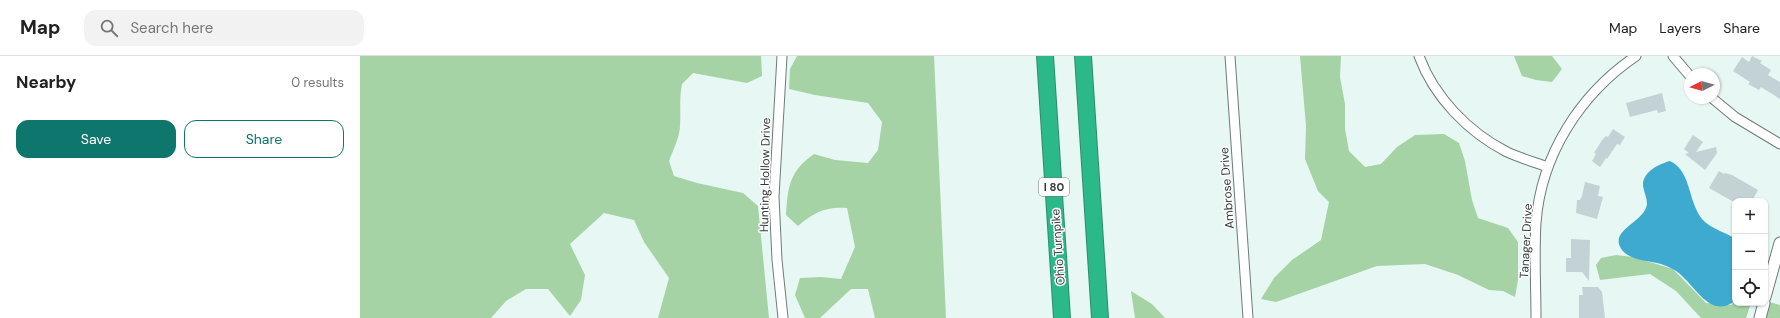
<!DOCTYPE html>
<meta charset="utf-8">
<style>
:root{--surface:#fff;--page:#f2f2f2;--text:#202124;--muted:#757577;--line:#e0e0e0;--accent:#0f766e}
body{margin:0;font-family:"DM Sans",sans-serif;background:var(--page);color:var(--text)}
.controls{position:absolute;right:12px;bottom:12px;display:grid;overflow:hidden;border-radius:8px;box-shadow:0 1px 3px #0004}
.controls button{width:36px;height:36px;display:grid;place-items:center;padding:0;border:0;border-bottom:1px solid var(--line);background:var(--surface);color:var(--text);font:20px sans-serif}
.compass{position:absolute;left:1324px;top:12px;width:36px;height:36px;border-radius:50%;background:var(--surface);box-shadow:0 1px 3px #0004;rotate:265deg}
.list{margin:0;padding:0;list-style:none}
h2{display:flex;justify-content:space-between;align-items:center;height:52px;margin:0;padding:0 16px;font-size:17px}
h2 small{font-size:13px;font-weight:400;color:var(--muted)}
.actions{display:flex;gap:8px;padding:12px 16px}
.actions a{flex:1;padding:9px 0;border:1px solid var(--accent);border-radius:12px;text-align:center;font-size:14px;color:var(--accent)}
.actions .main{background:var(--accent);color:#fff}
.icon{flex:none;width:22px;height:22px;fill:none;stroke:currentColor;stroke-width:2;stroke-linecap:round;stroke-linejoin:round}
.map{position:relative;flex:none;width:1420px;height:262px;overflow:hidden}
header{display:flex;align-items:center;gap:24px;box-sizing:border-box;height:56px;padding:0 20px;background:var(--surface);border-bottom:1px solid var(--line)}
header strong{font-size:19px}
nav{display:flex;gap:22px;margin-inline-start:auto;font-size:14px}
.search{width:280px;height:36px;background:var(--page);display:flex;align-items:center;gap:10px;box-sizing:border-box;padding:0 14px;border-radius:12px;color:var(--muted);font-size:15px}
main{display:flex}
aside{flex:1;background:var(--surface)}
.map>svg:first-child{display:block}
.green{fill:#a5d3a5}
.water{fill:#3eaad0}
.building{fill:#c3d3d5}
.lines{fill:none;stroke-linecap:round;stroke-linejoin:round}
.minor-casing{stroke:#6d7b79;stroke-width:11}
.tertiary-casing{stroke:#6d7b79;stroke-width:13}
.motorway-casing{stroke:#2e8d6e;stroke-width:18}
.minor{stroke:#fff;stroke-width:9}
.tertiary{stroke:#fff;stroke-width:11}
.motorway{stroke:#2bb98a;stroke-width:16}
.labels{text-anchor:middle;stroke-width:3;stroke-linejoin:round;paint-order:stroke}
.shield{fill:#fff;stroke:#717574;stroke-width:1}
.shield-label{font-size:11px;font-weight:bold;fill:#343a39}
.street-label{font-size:12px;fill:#343a39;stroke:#fff}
</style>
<header>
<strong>Map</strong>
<div class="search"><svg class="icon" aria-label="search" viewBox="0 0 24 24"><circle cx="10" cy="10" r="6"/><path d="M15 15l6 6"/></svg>Search here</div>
<nav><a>Map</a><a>Layers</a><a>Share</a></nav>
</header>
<main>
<aside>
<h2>Nearby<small>0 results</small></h2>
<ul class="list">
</ul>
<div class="actions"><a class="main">Save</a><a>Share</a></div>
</aside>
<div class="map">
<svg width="1420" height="262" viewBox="0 0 1420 262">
<rect width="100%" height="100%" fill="#e7f7f4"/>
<!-- green -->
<path class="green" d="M0 0H401L402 20 387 27 333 17 322 28C319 43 321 54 320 69 320 81 313 94 309 105L314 120 337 127 383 137 398 150 409 262H298L309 222 284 186 274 164 244 157 210 188 225 219 221 244 210 260 188 233H166L146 245 131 262H0Z
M437 0H574L586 262H515L508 233H491L460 262H445L435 239 440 222 461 221 481 223 495 191 487 152C467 150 454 156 438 170L426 159C428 130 429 116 454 98L475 104 508 107 518 94 522 66 508 47 455 39 429 33 430 13Z
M940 0H981L980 21 985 48V73L989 95 1005 111 1021 108 1037 91 1055 79 1084 78 1099 87 1105 105 1112 144 1118 162 1148 172 1158 186V224L1155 241 1143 235 1129 234 1098 219 1065 208 1017 210 916 246 901 243 914 222 932 204 961 184 969 146 958 135 945 103 946 70Z
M1154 0H1192L1202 13 1192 26 1176 24 1162 20Z
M1256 199 1273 201 1313 213 1346 247 1371 249 1375 245V247H1391L1386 262H1341L1316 235 1290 218 1240 224 1236 209 1241 202Z
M771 235 792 248 805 262H775Z
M1409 246 1420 249V262H1406Z"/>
<!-- water -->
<path class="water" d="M1310 105C1333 116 1327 149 1345 166 1354 174 1366 176 1375 183V245C1352 262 1339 236 1324 222 1318 215 1310 211 1301 208 1288 204 1264 205 1259 188 1255 172 1285 165 1287 148 1287 142 1284 136 1283 130 1282 116 1299 108 1310 105Z"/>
<!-- building -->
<path class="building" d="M1392 0 1402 5 1400 7 1411 14 1408 19 1420 26V43L1401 31 1399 34 1388 28 1390 26 1373 15 1382 1 1389 6Z
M1302 37 1306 55 1298 57 1297 54 1270 61 1266 47Z
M1253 73 1265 81 1260 89 1257 88 1247 103 1246 102 1240 111 1232 105 1236 98 1234 97 1242 84 1246 80 1248 81Z
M1333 79 1343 86 1336 96 1356 91 1357 97 1345 114 1325 98 1329 97 1324 93Z
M1359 115 1364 118 1365 117 1372 119 1398 134 1392 145H1372L1349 132Z
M1225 126 1240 130 1238 140 1243 141 1237 163 1216 157 1217 144H1220L1222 140Z
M1211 183 1230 184 1229 225 1222 216H1206V202H1211Z
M1222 231H1238L1242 236 1245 262H1219V239H1223Z"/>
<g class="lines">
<!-- minor casing -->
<g class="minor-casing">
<path id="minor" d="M422 0 414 141 417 204 423 262
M870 0 888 262
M1059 0C1074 41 1108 76 1147 96 1160 102 1174 106 1188 111
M1313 0 1330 20
M1352 42 1375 61 1420 88
M1176 262C1176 231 1174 199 1176 167 1181 99 1220 38 1276 0"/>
</g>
<!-- tertiary casing -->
<g class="tertiary-casing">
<path id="tertiary" d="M1405 241 1420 187
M1400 262 1404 247"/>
</g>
<!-- motorway casing -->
<g class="motorway-casing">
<path id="motorway" d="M685 0 702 262
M723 0 740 262"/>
</g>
<!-- minor -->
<use href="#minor" class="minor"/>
<!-- tertiary -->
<use href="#tertiary" class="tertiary"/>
<!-- motorway -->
<use href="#motorway" class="motorway"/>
</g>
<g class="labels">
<!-- shield labels -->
<rect class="shield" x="679" y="122" width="30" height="18" rx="3"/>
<g class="shield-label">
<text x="694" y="135">I 80</text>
</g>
<!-- street labels -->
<g class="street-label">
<text transform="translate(405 119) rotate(-89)" y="4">Hunting Hollow Drive</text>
<text transform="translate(867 132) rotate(-94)" y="4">Ambrose Drive</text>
<text transform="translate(1166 185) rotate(-87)" y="4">Tanager Drive</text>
<text transform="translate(698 191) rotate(-94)" y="4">Ohio Turnpike</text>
</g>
</g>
</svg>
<div class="controls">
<button>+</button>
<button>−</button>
<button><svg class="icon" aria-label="locate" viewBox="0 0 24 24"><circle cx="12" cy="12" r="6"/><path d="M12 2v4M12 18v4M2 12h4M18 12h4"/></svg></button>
</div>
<svg class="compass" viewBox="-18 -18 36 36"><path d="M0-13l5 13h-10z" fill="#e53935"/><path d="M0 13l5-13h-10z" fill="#757577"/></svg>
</div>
</main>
